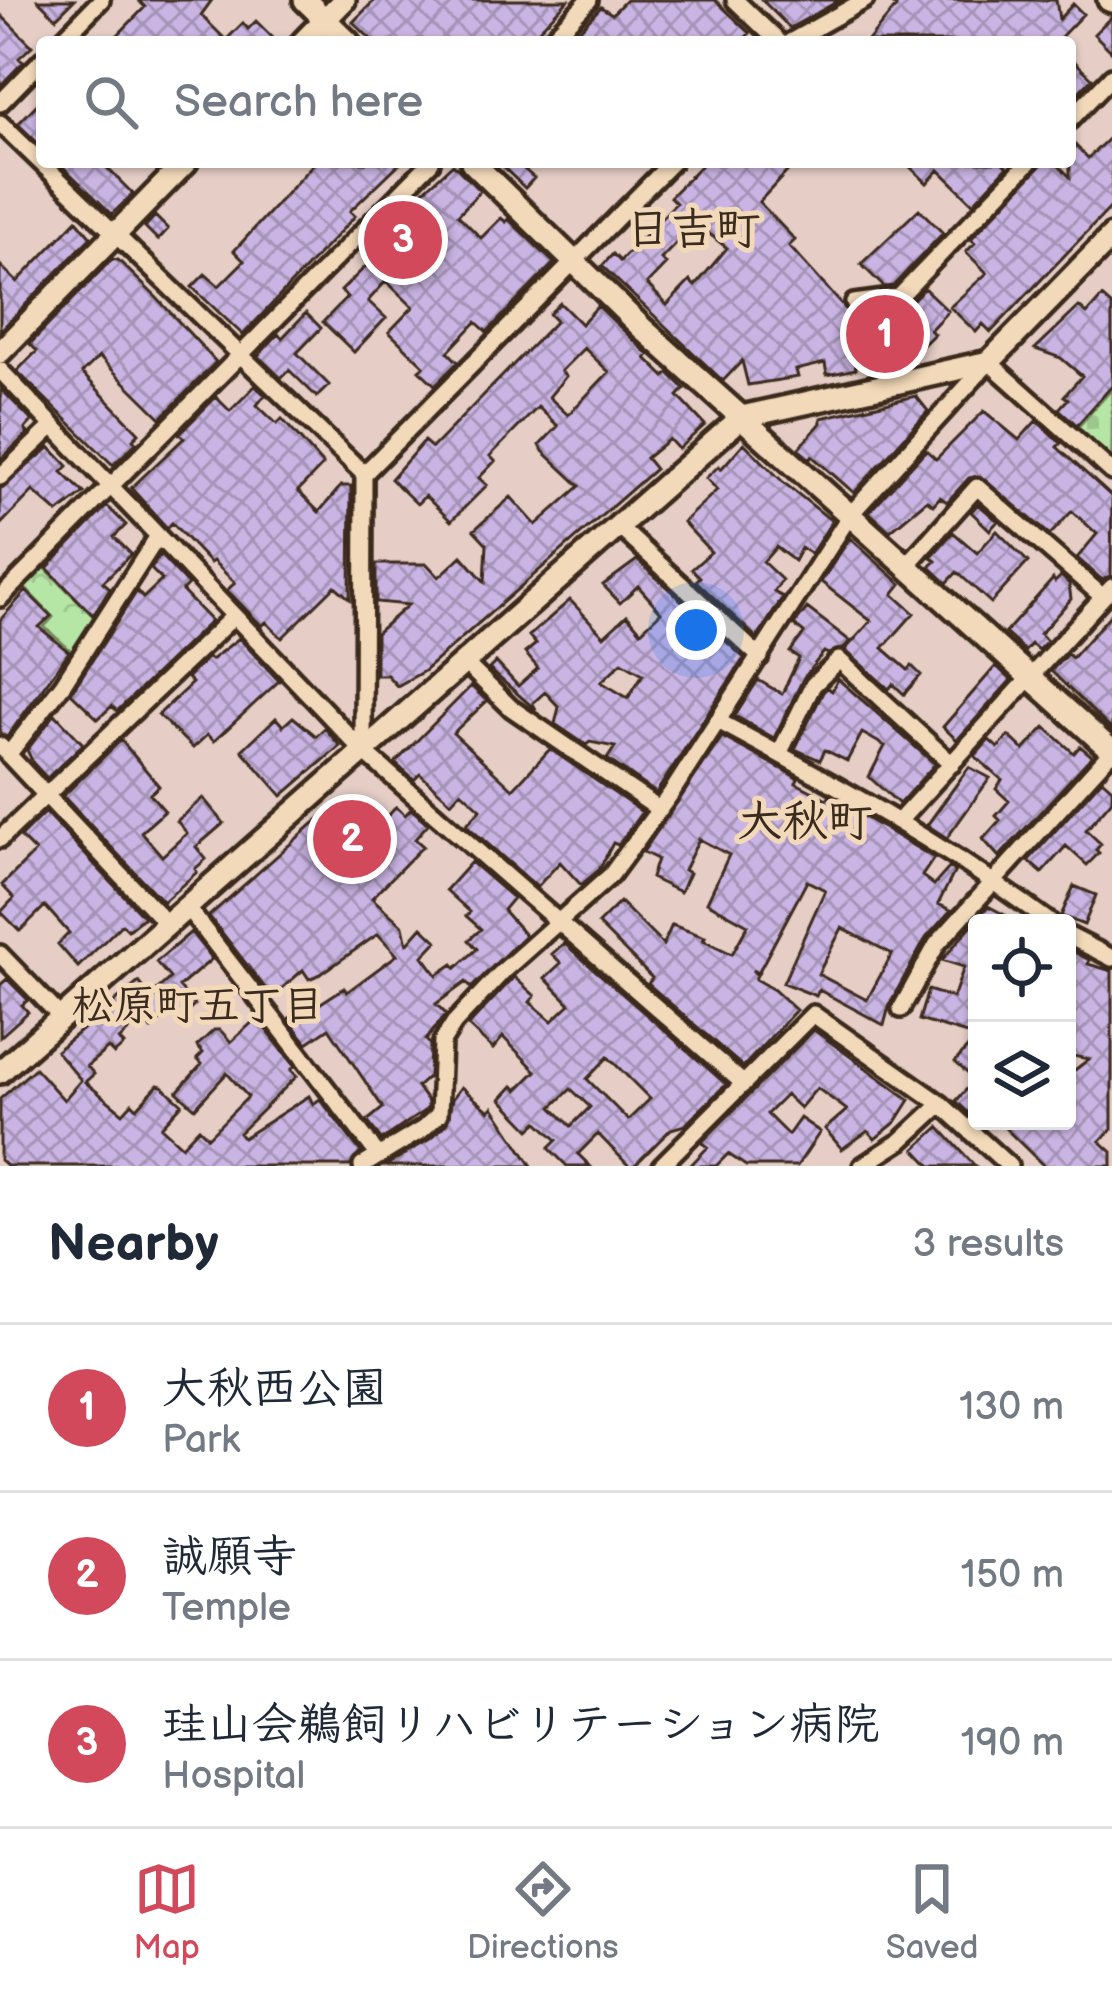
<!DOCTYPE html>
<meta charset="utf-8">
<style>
:root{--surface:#fff;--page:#f2f2f3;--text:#1f2937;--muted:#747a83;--line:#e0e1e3;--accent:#d1495b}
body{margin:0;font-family:"Balsamiq Sans","Klee One",sans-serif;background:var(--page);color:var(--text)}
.controls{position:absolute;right:36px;bottom:36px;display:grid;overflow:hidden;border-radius:12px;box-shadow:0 3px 9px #0004}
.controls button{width:108px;height:108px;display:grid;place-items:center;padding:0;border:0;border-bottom:3px solid var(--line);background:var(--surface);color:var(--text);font:60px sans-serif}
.you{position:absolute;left:696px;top:630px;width:42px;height:42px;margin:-30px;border:9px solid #fff;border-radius:50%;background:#1a73e8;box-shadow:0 0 0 18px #1a73e833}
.badge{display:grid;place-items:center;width:78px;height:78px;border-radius:50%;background:var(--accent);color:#fff;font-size:39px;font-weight:700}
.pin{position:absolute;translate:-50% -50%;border:6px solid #fff;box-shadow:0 3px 12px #0006}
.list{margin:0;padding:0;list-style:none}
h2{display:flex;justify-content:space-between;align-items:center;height:156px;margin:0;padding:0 48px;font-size:51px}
h2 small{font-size:39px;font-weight:400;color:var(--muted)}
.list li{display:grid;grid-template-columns:78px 1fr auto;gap:36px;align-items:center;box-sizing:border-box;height:168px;padding:0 48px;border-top:3px solid var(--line)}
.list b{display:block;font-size:45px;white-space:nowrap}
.list p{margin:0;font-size:39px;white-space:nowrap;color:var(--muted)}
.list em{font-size:39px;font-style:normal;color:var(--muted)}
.icon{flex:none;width:66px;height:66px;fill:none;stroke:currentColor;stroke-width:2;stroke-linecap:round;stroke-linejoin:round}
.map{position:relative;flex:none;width:1112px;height:1166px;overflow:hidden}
.search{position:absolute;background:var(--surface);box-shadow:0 3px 9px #0004;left:36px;right:36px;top:36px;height:132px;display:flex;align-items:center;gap:30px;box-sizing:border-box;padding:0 42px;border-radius:12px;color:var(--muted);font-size:45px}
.sheet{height:660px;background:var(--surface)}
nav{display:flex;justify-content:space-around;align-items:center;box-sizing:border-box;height:168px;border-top:3px solid var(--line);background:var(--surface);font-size:33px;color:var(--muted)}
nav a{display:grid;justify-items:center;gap:6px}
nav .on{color:var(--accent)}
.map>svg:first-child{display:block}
.cemetery{fill:url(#cemetery-stones);stroke:#788862;stroke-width:3}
.park{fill:url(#park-crowns);stroke:#788862;stroke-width:3}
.building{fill:url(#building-cross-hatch);stroke:#3b2a1e;stroke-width:3;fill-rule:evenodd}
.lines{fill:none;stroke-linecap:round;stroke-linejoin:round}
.street-casing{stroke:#3b2a1e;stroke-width:24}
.secondary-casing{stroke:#3b2a1e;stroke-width:30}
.street{stroke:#f2d9b9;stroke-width:15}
.secondary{stroke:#f2d9b9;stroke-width:21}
.labels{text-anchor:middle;stroke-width:10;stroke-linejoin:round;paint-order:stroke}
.neighbourhood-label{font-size:42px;font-weight:bold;fill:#3b2a1e;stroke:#f2d9b9}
.quarter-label{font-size:45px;font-weight:bold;fill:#3b2a1e;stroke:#f2d9b9}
</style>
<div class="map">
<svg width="1112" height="1166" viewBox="0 0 1112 1166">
<defs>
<pattern id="cemetery-stones" width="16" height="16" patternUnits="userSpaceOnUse" patternTransform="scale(3)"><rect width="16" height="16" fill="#b6e6a5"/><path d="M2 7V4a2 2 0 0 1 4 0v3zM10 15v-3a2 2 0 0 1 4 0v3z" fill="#9dc58e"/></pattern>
<pattern id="park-crowns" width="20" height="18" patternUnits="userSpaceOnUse" patternTransform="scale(3)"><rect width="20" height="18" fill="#b6e6a5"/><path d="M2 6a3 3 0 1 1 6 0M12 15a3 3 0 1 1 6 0" fill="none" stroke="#9dc58e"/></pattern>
<pattern id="building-cross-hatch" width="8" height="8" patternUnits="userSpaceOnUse" patternTransform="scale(3)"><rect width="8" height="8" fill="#cab4e3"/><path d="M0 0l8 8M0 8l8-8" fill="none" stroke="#a593b7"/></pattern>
</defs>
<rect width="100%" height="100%" fill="#e6cec6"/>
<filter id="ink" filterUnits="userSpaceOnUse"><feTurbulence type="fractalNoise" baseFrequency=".00833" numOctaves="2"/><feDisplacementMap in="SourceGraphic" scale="24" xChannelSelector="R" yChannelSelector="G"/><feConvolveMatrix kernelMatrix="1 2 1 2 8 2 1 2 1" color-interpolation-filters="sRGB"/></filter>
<g filter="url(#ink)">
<!-- cemetery -->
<path class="cemetery" d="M1112 389V461L1076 429Z"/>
<!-- park -->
<path class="park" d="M895 303 907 358 876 365 864 310Z
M43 566 99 622 77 656 44 627 53 617 23 586Z"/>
<!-- building -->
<path class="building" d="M38 0H74L56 18Z
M138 0H212L201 15 226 40 243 23 248 29 256 21 277 42H111L145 7Z
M375 0H568L527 42H374L353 22Z
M626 0H715L750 33 741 42H587L577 32 601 7 612 14Z
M762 0H840L790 28Z
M888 0H1056L1059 19 1073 4 1083 14 1056 42H867L896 7Z
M0 14 32 46 19 58 23 62 0 86Z
M1112 16V52L1094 34Z
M1070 57 1092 78 1070 101Z
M42 99V147L18 124Z
M1112 135V206L991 332 983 324 976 332 950 307 987 273 966 252 975 243 971 239 1044 162H1055L1070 177V140L1088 158Z
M58 162H101L133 194 112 214Z
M315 162H401L350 211 355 216 243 335 192 287 205 274 219 286 244 261 234 251Z
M498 162H531L524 169 534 178 525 188Z
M704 162H796L759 202 795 240 789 246 855 319 846 321 856 369 827 375 825 363 796 370 798 377 748 385 742 361 723 381 602 266 613 254 620 261 676 203 670 197ZM696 223 727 248 695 286 690 281 667 305 647 284 666 264 661 259Z
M905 162H1002L1007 167 973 203 939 170 927 183Z
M453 164 480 191 458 215 481 238 501 218 506 222 508 219 554 263 487 332 476 322 448 352 458 362 435 385 419 370 424 366 389 332 413 307 386 281 368 301 386 318 354 352 323 322 347 297 341 291 368 264 364 260 408 213 404 209Z
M919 209 943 233 893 286 884 287 861 264Z
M155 216 168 229 158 240 145 227Z
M77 220 91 237 0 331V265L17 282Z
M112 259 118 260 156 297 216 362 161 418 99 357 82 373 139 433 133 439 136 443 113 465 17 371 37 351 30 344Z
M924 288 948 311 930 330 934 334 919 349 903 333 919 317 907 306Z
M1102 297 1112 306V386L1077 425 1059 409 1068 399 1064 396 1082 376 1061 358 1035 349 1079 307 1087 314Z
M560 303 581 324 598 306 649 355 646 358 665 377 669 373 685 389 678 396 705 425 678 449 669 439 646 458 655 469 424 671 397 686 387 675H376V633L408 605 376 602V564H427L439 577 462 556 485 582 487 544 474 530 511 497 536 525 580 486 543 451 540 445 558 426 538 407 490 456 495 461 479 478 487 485 451 521 425 496 417 504 391 479 424 441 432 448 556 321 549 314ZM584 348 609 372 568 415 549 397 566 376 561 371Z
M306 313 321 328 297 353 329 385 317 397 289 370 281 378 258 356 278 334 282 338Z
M255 386 265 395 257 405 277 424 282 419 323 465 298 491 319 512 341 486H351L350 599 335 586 282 638 266 622 262 626 227 590 235 583 213 561 210 563 172 523 167 528 131 488 184 438 179 434 216 397 230 411Z
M1 389 32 421 25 429 28 433 0 460Z
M916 396 928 411 854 493 812 456 810 459 798 449 821 423V418Z
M984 411 1019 440 1036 421 1040 424 1061 443 1057 447 1112 497 1111 575 1102 580 1077 558 1097 534 1072 511 1050 535 980 476 969 478 947 502 940 497 933 505 927 500 890 531 869 512 926 450 936 459Z
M744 443 784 483 832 521 811 554 801 548 794 561 776 547 763 562 782 580 774 592 783 597 757 638 696 581 700 577 692 569 711 552 683 522 717 490 706 478 719 466 721 469Z
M50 447 68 466 62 472 84 493 58 513 33 491 0 525V489Z
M978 504 998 521 990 530 971 512Z
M107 506 126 525 114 537 131 554 103 582 110 588 93 615 47 568Z
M997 531 1028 562 991 603 957 572 947 583 930 567 936 561 931 557 953 532 977 553Z
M850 538 901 584 893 594 914 613 883 648 908 670 912 666 921 675 904 694 893 684 889 689 845 650 871 621 821 582Z
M160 555 188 585 182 591 211 621 117 711 112 706 98 719 71 693 137 591 143 598 162 580 151 569Z
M637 560 744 658 656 793 607 759 615 747 590 742 586 745 555 724 559 707 545 692 533 703 536 710 489 669 496 662 518 686 538 668 525 653 536 644 529 636 570 600 604 636 627 615 641 631 661 612 638 586 620 603 603 585ZM622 662 643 674 628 698 601 682Z
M1061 576 1069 584 1071 599 1040 634 1047 641 1038 650 1031 644 1025 651 1005 633 1053 579 1055 582Z
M26 591 51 616 39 627 69 652 7 737 0 734V620Z
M807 608 850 641 843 649 828 654 824 652 804 677 774 738 735 716 758 680 782 694 799 658 790 652 804 633 794 625Z
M1112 613V730L1051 671 1067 654 1072 658Z
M239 638 279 681 214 741 207 735 193 748 158 715 192 683 187 678 208 657 211 660Z
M996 666 1011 680 957 740 943 727Z
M838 679 935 764 899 804 869 777 885 746 862 733 847 761 825 750 820 760 795 749 823 692 827 688 832 691Z
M471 686 487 701 453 733 513 789 550 749 642 812 618 845 613 843 599 870 581 885 560 862 537 887 466 825 481 809 461 791 451 802 420 774 414 780 395 763Z
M55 714 83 744 47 778 33 763 27 750Z
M293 717 316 736 325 728 340 746 282 796 242 750 276 718 283 726Z
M1045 727 1074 753 1080 746 1092 756 999 857 983 839 1000 820 996 816 1009 801 996 789 1002 780 975 756 989 740 998 748 1009 736 1024 750Z
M722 737 787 772 798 779 796 783 827 799 829 796 934 858 922 876 934 885 949 868 955 871 938 904 951 910 926 938 890 1003 884 1025 819 990 816 996 783 983 825 890 807 881 758 973 752 970 757 975 755 979 774 990 796 1010 743 1067 648 984 652 978 598 924 620 902 663 945 672 925 705 937 703 940 732 954 748 925 707 902 729 855 699 839 684 870 689 873 680 892 651 878 657 859 643 852ZM842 928 892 954 867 1000 818 974Z
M121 740 159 786 150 794 165 811 141 832 162 856 187 833 177 821 203 798 224 823 196 847 206 859 195 869 197 872 163 902 63 796Z
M969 767 990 778 947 838 927 825Z
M1102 779 1112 788V800L1086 830 1101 844 1096 850 1099 853 1087 865 1066 846 1042 873 1028 861Z
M351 802 375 830 396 807 405 815 411 809 428 824 415 839 423 846 372 898 403 926 407 944 422 927 437 941 423 956 437 975 453 964 456 968 477 949 469 940 481 929 466 916 470 912 446 890 471 862 513 898 503 910 525 935 471 988 466 982 436 1004 446 1014 426 1040 430 1044 429 1076 417 1087 428 1102 427 1109 382 1140 367 1121 383 1108 329 1028 307 1043 288 1019 304 1008 307 1012 344 988 347 992 397 955 378 934 321 974 309 979 303 970 272 997 209 916 313 824 335 807 339 812Z
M45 812 144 917 128 930 122 924 78 967 58 944 69 933 45 906 20 931 1 912 14 898 2 885 35 852 20 837Z
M1074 886 1096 895 1084 925 1061 916Z
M988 906 1020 923H975L977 1037 919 1020 928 990 953 998 964 967 942 960Z
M191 932 212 959 179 987 195 1005 178 1021 170 1012 151 1029 142 1019 119 1040 124 1045 114 1054 108 1048 87 1066 94 1074 85 1082 123 1113 132 1103 137 1108 158 1085 162 1086 182 1104 161 1127 182 1146 199 1128 208 1137 248 1097 227 1073 195 1108 177 1092 202 1064 197 1059 203 1053 197 1046 214 1030H220L231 1042 257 1018 295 1066 291 1070 297 1076 239 1133 243 1138 309 1096 313 1104 320 1099 361 1152 350 1166H7L0 1160V1099L35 1068 64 1100 81 1080 56 1051 139 982 150 996 170 978 156 962Z
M564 943 726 1084 685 1125 671 1129 634 1166H629L598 1134 578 1154 590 1166H567L549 1148 557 1140 538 1122 530 1129 501 1099 513 1086 517 1090 536 1071 503 1037 493 1049 468 1026 514 977 535 996 530 1002 552 1021 570 1004 545 978 561 963 552 954ZM608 1057 650 1099 628 1120 587 1079ZM571 1089 590 1107 571 1126 552 1107Z
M1067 948 1089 960 1088 964 1112 971V1129L1100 1141 1112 1152V1166H1044L998 1121H1067V1076L1089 1059 1067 1055Z
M7 979 28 1000 22 1005 28 1012 0 1037V985Z
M814 1030 910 1100 896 1122 875 1139 868 1131 842 1149 825 1129 847 1110 817 1088 800 1108 786 1095 767 1114 788 1135 800 1118 820 1132 797 1166H746L728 1154 716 1166H690L708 1147 702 1142Z
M977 1037V1121L956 1101 975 1080 955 1062Z
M461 1087 489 1111 493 1107 532 1166H385L430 1139 447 1123 452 1099Z
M939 1127 975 1166H931L915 1149Z"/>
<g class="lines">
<!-- street casing -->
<g class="street-casing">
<path id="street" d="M735 0 779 42
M60 42 101 0
M548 42 589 0
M790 42 865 0
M0 103 42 60
M1070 120 1112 76
M0 123 364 474 363 751
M854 303 899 297 1029 162
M0 370 363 751 744 1084
M364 474 672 162
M0 477 53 426
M618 526 760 657
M907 565 977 487 1103 597
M0 598 431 162
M464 662 511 708 660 810
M718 721C835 784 943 843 1051 923
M0 746 166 923
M779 754 813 685 839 660 952 764
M8 755 63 684 158 536
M900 820 1112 587
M0 839 234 616
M186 906 379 1156
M1067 935 1112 958
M0 954 61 1017
M901 1009 937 944 1112 751
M362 1166 423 1129 439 1114 442 1042 454 1023 503 971 611 875 672 792 850 515 989 362 1112 472
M661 1166 813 1014 941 1104 1009 1166
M862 1166 901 1141 941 1104"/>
</g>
<!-- secondary casing -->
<g class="secondary-casing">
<path id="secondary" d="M305 0 348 42
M1109 0 1112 1
M303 42 344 0
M472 162 642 328 1112 751
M0 352 186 162
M0 1072 742 417 989 362 1112 236"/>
</g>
<!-- street -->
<use href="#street" class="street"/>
<!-- secondary -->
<use href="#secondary" class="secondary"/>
</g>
</g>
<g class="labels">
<!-- neighbourhood labels -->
<g class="neighbourhood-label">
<text x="198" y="1019">松原町五丁目</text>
</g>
<!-- quarter labels -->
<g class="quarter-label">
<text x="693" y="244">日吉町</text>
<text x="805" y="836">大秋町</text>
</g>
</g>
</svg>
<div class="controls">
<button><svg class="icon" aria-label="locate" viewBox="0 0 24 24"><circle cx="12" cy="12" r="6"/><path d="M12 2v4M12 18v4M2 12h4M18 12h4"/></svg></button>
<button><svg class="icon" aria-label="layers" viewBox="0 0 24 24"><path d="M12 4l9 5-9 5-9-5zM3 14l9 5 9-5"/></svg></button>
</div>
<div class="you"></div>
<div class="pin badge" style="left:885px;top:334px">1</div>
<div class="pin badge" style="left:352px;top:839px">2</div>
<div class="pin badge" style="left:403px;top:240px">3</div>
<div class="search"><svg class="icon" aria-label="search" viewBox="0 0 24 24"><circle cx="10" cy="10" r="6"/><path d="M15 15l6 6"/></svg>Search here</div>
</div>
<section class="sheet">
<h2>Nearby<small>3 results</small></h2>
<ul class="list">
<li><span class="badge">1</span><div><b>大秋西公園</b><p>Park</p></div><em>130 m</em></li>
<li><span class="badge">2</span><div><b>誠願寺</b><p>Temple</p></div><em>150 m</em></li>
<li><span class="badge">3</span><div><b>珪山会鵜飼リハビリテーション病院</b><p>Hospital</p></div><em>190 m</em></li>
</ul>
</section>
<nav>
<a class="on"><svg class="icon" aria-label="map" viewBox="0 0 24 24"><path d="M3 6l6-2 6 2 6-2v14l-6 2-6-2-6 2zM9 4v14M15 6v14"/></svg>Map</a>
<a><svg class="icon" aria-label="directions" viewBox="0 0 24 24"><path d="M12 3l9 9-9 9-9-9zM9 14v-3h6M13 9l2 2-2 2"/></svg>Directions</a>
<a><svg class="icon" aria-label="saved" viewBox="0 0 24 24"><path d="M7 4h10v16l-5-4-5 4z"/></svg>Saved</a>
</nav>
